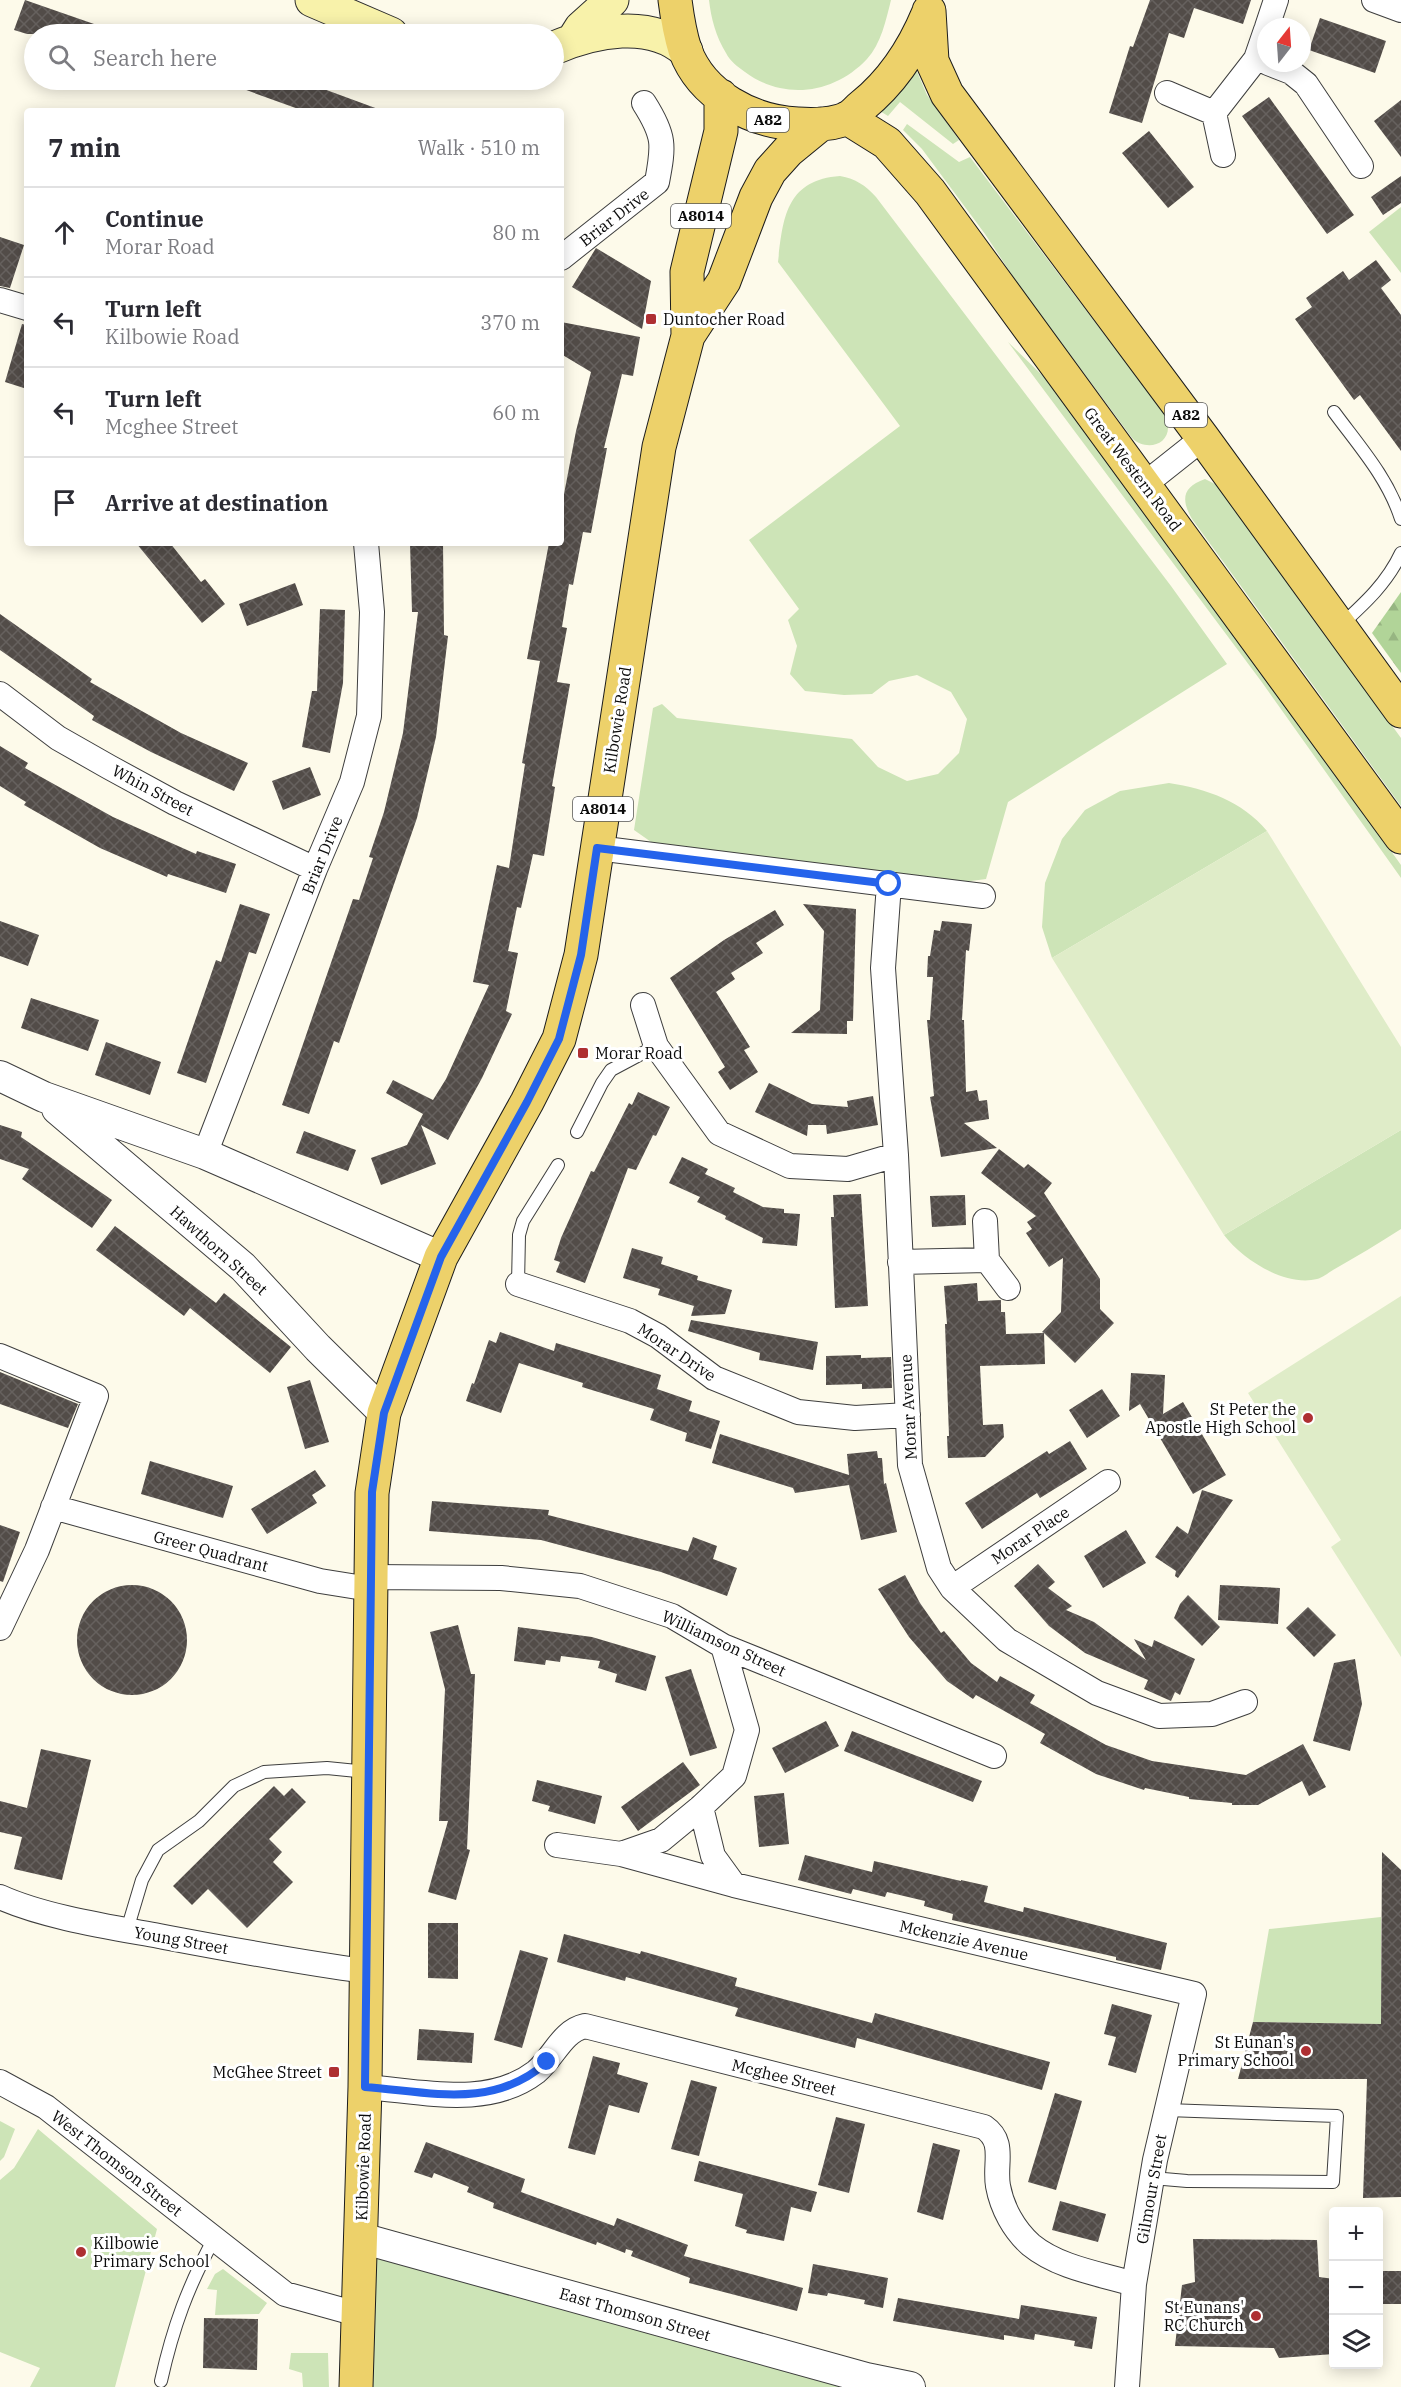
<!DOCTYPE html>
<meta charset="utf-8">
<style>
:root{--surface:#fff;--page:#f7f7f7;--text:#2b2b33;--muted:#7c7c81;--line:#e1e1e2}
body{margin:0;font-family:"IBM Plex Serif",serif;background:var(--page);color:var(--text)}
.controls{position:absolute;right:18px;bottom:18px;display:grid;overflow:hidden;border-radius:6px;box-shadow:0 3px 15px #0003}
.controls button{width:54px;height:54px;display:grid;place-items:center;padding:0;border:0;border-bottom:2px solid var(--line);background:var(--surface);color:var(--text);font:30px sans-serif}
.compass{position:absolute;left:1257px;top:18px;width:54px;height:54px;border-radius:50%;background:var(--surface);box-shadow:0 3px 15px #0003;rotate:17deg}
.stop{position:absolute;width:18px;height:18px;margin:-14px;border:4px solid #2563eb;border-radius:50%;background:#fff}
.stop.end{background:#2563eb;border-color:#fff;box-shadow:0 2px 6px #0008}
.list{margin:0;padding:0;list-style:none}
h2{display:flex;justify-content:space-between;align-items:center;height:78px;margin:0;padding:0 24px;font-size:26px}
h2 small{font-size:20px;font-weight:400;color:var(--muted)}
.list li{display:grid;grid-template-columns:39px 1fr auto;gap:18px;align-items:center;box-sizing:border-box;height:90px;padding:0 24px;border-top:2px solid var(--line)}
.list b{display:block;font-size:22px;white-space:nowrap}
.list p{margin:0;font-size:20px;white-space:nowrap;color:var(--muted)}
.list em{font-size:20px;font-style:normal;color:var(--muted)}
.icon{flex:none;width:33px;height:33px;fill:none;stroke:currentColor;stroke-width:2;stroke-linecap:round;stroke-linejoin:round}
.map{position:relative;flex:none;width:1401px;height:2387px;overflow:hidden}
.search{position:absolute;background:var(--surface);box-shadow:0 3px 15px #0003;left:24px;top:24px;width:540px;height:66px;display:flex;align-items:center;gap:15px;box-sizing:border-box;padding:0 21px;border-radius:33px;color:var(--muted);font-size:22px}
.panel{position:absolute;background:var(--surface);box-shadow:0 3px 15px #0003;left:24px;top:108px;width:540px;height:438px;border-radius:6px}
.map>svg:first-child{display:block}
.grass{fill:#cde4b7}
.forest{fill:url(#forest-firs)}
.pitch{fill:#dfecc8}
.building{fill:url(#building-cross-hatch)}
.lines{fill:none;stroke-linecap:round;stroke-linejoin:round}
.service-casing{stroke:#3e3e3e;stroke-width:14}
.minor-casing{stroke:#3e3e3e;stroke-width:26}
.tertiary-casing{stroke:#3e3e3e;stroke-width:32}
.secondary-casing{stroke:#2d2d2d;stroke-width:35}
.primary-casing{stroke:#1c1c1c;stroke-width:35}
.service{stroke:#fff;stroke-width:12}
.minor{stroke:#fff;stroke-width:24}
.tertiary{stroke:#fff;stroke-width:30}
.secondary{stroke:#f8f2aa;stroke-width:33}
.primary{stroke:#edd16a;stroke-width:33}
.route{stroke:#2563eb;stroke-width:8}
.poi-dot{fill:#ae2f32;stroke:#fff;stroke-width:2}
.labels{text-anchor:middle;stroke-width:6;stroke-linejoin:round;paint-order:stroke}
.shield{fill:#fff;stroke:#545454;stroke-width:1.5}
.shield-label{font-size:15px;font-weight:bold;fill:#0b0b0b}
.street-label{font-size:16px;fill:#0b0b0b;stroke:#fff}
.poi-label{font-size:16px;fill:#0b0b0b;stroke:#fff;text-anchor:end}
</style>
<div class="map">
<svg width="1401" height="2387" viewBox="0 0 1401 2387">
<defs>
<pattern id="forest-firs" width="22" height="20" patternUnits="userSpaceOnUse" patternTransform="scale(1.5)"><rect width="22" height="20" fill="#b1d498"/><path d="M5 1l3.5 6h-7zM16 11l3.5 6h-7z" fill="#97b582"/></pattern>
<pattern id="building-cross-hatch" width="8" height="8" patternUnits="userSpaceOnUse" patternTransform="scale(1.5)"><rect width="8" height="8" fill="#524c48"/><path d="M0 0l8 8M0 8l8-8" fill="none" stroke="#66615e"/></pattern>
</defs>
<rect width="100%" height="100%" fill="#fdfaea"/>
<!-- grass -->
<path class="grass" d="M709 0H891C886 20 881 44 867 59 834 94 784 101 745 72 738 67 730 61 726 53 716 37 711 18 709 0Z
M915 67 927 95 959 140 953 144 900 102 888 116 875 108Z
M907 124 959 162 970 157 1160 408C1164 414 1168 420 1168 426 1169 446 1145 451 1132 438L1018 284 985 234 922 149 903 130Z
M840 176C856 179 865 185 876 197L1171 586 1227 664 1008 802 986 879 956 883 654 844 634 830 653 708 662 704 677 718 852 739 878 767 907 781 938 774 959 753 967 719 951 692 917 675 889 681 872 694 844 695 805 691 790 674 797 646 788 620 799 609 749 540 900 426 778 262C783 218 786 180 840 176Z
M1401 207V273L1369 232Z
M1008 342 1046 379 1265 675 1401 865V878L1261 681Z
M1205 479 1215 484 1229 501 1401 738V806L1192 519C1181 500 1182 487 1205 479Z
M1169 783C1207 789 1242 801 1267 831L1052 958 1042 927 1045 883 1062 839 1085 810 1120 791Z
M1401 1130V1229C1379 1243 1356 1257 1333 1270 1328 1273 1322 1278 1317 1279 1285 1287 1242 1259 1224 1235Z
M1381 1917V2024L1253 2022 1269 1929Z
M0 2121 15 2129 4 2157 0 2161Z
M38 2129 157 2229 115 2387H30L40 2368 0 2352V2180L14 2168Z
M361 2238 872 2387H355Z
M223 2269 267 2303 259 2314 215 2315 217 2290 207 2289 215 2274Z
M291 2353H328L329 2387H303L302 2373 289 2369Z"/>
<!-- forest -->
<path class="forest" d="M1401 592V673L1372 633Z"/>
<!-- pitch -->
<path class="pitch" d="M1267 831 1401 1047V1130L1224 1235 1052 958Z
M1401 1296V1657L1331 1547 1341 1540 1248 1393Z"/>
<!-- building -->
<path class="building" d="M25 0 117 32 116 34H27L14 30Z
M1150 0H1251L1243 24 1194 8 1184 38 1169 33 1142 123 1109 113 1130 46 1133 47Z
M1320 18 1386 41 1375 73 1309 50Z
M224 80H311L323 84 321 88 378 109V111H304L224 82Z
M1269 97 1354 215 1327 234 1242 116Z
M1401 100V157L1374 121Z
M1149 131 1194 187 1168 208 1122 153Z
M1401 176V203L1383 215 1371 197Z
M0 237 24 245 10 288 0 286Z
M596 248 651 281 642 329 572 287Z
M1376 260 1391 280 1381 288 1401 315V451L1360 395 1354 400 1295 319 1312 307 1306 298 1343 271 1349 280Z
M561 322 640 337 633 376 622 374 604 448H607L591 533 583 532 573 585 569 584 562 627 567 628 557 682 570 684 552 786 555 787 544 856 533 854 521 908 517 907 508 951 518 953 506 1011 512 1014 482 1078 448 1140 421 1125 436 1164 381 1185 371 1158 407 1145 423 1114 386 1093 393 1080 433 1100 446 1079 489 985 473 982 497 865 509 868 525 764 522 763 540 661 527 659 549 543H561V510L576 431 591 372 561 354Z
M22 324 27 325V389L5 382Z
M136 543H170L201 582 205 579 225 604 202 623Z
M410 543H443L444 635 448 636 436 737 417 818 339 1043 334 1041 309 1114 282 1105 353 899 359 900 373 858 369 857 384 812 403 733 418 612H412Z
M295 583 303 605 247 626 239 604Z
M320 609 345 610 343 683 330 753 302 747 312 691H317Z
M0 614 92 679 90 682 181 733 248 763 234 791 151 752 92 720 94 716 0 650Z
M0 746 28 763 25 768 113 817 196 854 197 851 236 864 226 893 168 874 167 877 100 848 24 805 26 802 0 786Z
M310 767 321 795 283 810 272 781Z
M240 904 270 914 256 954 249 952 206 1083 177 1073 216 960 221 962Z
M803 904 856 909 853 1021H847V1034L791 1033 820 1010 824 931Z
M775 910 784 925 756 943 763 953 731 973 735 979 716 992 750 1047 744 1050 758 1072 730 1090 718 1072 725 1067 670 978 724 940Z
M0 921 39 935 28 966 0 956Z
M942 921 972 924 969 951 966 950 962 1020H964L966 1092 977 1090 979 1101 987 1100 989 1119 964 1123 997 1148 941 1157 930 1097 934 1096 927 1020H930L933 977H927L928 956H930L934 930 940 931Z
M31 998 99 1020 88 1051 21 1028Z
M106 1042 161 1062 150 1095 95 1075Z
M769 1083 812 1104 848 1107 847 1101 873 1096 878 1125 827 1134 826 1125H808L807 1136 755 1112Z
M638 1092 670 1107 656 1136 653 1135 636 1170 628 1168 585 1283 556 1272 560 1262 554 1260 561 1238 591 1171 594 1172 629 1103 632 1105Z
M0 1125 22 1132 21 1137 112 1200 92 1228 22 1179 29 1169 0 1159Z
M304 1131 356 1150 348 1171 296 1153Z
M999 1149 1024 1168 1028 1164 1052 1183 1044 1193 1100 1279V1309L1114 1323 1075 1363 1044 1333 1045 1364 980 1366 983 1425 1003 1424 1004 1437 985 1457 948 1458 947 1436H949L945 1324H947L944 1286 977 1283 978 1301 1001 1300V1312H1005L1006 1334 1044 1333 1042 1332 1061 1312 1063 1258 1049 1267 1026 1233 1032 1229 1027 1222 1036 1216 981 1173Z
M682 1157 708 1169 705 1174 735 1188 733 1192 763 1207 784 1209V1213L800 1214 797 1246 762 1243 763 1238 725 1219 726 1216 697 1202 700 1197 669 1183Z
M861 1194 868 1306 835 1308 831 1217H834L833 1195Z
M965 1195 966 1225 932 1227 930 1196Z
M115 1226 216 1303 224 1293 291 1347 270 1373 190 1308 184 1316 96 1250Z
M632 1248 663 1257 661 1264 698 1276 697 1280 732 1290 725 1314 691 1316 694 1306 658 1295 660 1289 623 1278Z
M691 1320 818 1342 813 1370 759 1360 760 1353 688 1331Z
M500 1332 554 1351 556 1343 661 1375 657 1389 692 1401 689 1411 720 1421 711 1449 685 1441 687 1433 650 1420 654 1409 582 1387 583 1383 519 1363 501 1413 466 1401 472 1383 474 1384 489 1340 496 1343Z
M861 1355V1358L891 1357 892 1388 862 1389V1384L826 1385V1356Z
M0 1372 78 1404 68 1428 0 1404Z
M1131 1373 1165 1375 1163 1414 1183 1402 1226 1475 1193 1494 1140 1404 1129 1411Z
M310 1380 329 1442 305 1449 287 1387Z
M1102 1389 1120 1416 1087 1438 1069 1410Z
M720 1434 849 1475 847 1454 877 1451 878 1458H882L884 1484 886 1483 897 1532 861 1540 849 1485 795 1493 793 1488 712 1463Z
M1070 1441 1087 1469 1040 1498 1037 1493 982 1529 965 1503 1047 1451 1049 1454Z
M150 1461 233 1486 223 1518 141 1494Z
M315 1470 326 1486 312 1495 317 1503 267 1534 251 1509Z
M1202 1490 1233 1500 1178 1578 1175 1576 1176 1571 1155 1557 1177 1526 1188 1534Z
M432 1501 549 1510 548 1515 688 1551 693 1537 717 1546 713 1559 737 1568 727 1596 661 1572 541 1540 429 1531Z
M0 1525 20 1532 3 1582 0 1581Z
M1126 1530 1146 1563 1103 1588 1084 1556Z
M1038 1564 1055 1582 1048 1588 1072 1606 1066 1610 1094 1622 1146 1660 1134 1639 1152 1647 1154 1640 1195 1659 1180 1695 1175 1692 1171 1701 1144 1689 1148 1680 1085 1653 1049 1626 1014 1586Z
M905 1575 920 1603 941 1633 944 1631 971 1663 997 1682 1000 1676 1035 1695 1030 1703 1106 1745 1152 1761 1246 1775 1303 1744 1326 1787 1309 1796 1302 1781 1258 1805H1232V1803L1189 1799V1797L1145 1788 1144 1790 1096 1774 1040 1743 1045 1734 976 1695 973 1699 947 1681 909 1637 878 1589Z
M1220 1585 1280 1588 1278 1624 1218 1620Z
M77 1640a55 55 0 1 1 110 0a55 55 0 1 1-110 0Z
M1188 1595 1220 1627 1202 1646 1174 1618 1180 1604Z
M1308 1607 1336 1635 1314 1657 1286 1628Z
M458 1625 471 1674H475L467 1849 470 1850 456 1900 428 1892 448 1821H439L445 1689 430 1632Z
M518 1627 592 1637 656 1656 646 1691 615 1682 617 1674 598 1668 600 1661 561 1656 560 1662 546 1660 545 1665 514 1661Z
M1355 1659 1362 1704 1350 1751 1313 1741 1334 1663Z
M691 1669 717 1748 690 1756 665 1677Z
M826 1721 839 1746 785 1773 772 1748Z
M852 1731 982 1781 973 1802 844 1751Z
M41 1749 91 1760 62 1880 14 1869 22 1837 0 1832V1801L27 1808Z
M683 1762 700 1785 638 1831 621 1807Z
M537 1780 602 1796 595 1824 548 1811 550 1806 532 1801Z
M274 1786 284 1796 292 1788 306 1802 269 1839 282 1852 273 1862 293 1882 247 1928 208 1889 192 1905 173 1886Z
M784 1793 789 1844 759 1847 754 1796Z
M1382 1852 1401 1870V2197L1363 2198 1367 2079H1238L1253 2022 1381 2024Z
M805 1855 872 1872 874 1861 961 1881V1880L988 1886 984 1902 1023 1912 1024 1907 1167 1943 1161 1970 1116 1960V1957L952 1920 953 1914 924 1906 925 1901 887 1892 885 1897 853 1889 851 1894 798 1880Z
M428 1923H458V1979L428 1978Z
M564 1934 640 1954 641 1951 737 1978 735 1986 872 2023 875 2013 1050 2062 1042 2090 857 2038 855 2048 735 2016 738 2008 626 1977 625 1981 557 1962Z
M520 1950 548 1958 522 2048 494 2040Z
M1112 2004 1152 2015 1136 2073 1108 2065 1116 2037 1104 2034Z
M419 2029 474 2033 472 2063 417 2060Z
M593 2056 620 2063 617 2074 648 2083 639 2113 609 2105 595 2155 568 2148Z
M691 2080 717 2087 699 2156 671 2149Z
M1055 2093 1082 2101 1056 2190 1028 2182Z
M836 2117 865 2124 849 2193 818 2185Z
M426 2142 525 2179 521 2192 614 2226 617 2218 688 2245 684 2256 803 2288 797 2311 689 2283 690 2278 631 2256 633 2251 626 2249 625 2253 597 2242 596 2245 493 2208 494 2203 467 2192 469 2187 434 2173 432 2178 414 2172Z
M933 2143 960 2150 943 2220 917 2212Z
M699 2161 817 2192 811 2212 791 2207 784 2241 746 2233 747 2230 735 2226 743 2194 694 2181Z
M1060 2201 1106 2214 1098 2242 1052 2230Z
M1193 2239 1317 2240 1319 2277 1334 2279V2354L1279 2358 1274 2348 1175 2346 1182 2285 1195 2282Z
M813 2264 888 2278 883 2308 864 2304 865 2300 828 2293 827 2296 808 2293Z
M1378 2271H1401V2304H1378Z
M898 2298 1019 2319 1021 2305 1097 2317 1092 2349 1074 2346 1075 2341 1035 2334 1034 2340 1004 2335V2340L893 2321Z
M204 2318 258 2319 257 2370 203 2368Z"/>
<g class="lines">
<!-- service casing -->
<g class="service-casing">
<path id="service" d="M1334 412C1359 446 1388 478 1401 519
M1341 625C1365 603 1387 583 1401 553
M577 1132 602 1083 611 1070 656 1046
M518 1284 519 1235 523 1221 558 1165
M127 1930 142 1880 158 1850 199 1821 234 1786 264 1772 327 1768 367 1772
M1152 2178 1187 2181 1333 2182 1337 2116 1167 2110
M161 2381C173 2327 188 2286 215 2237"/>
</g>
<!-- minor casing -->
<g class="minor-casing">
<path id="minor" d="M1374 0 1401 10
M1267 27 1276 0
M1268 63 1291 72 1306 84 1361 166
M1167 93 1214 113 1256 59 1266 30
M1214 113 1223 155
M561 258 657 182C664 145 665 136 644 103
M0 300 27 308
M1145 484 1203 438
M0 694 58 738 109 767 175 803 315 869
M597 848 983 896
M889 884 883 968 896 1155 910 1465 939 1568 952 1588 1007 1640 1097 1693 1159 1716 1212 1714 1245 1702
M643 1005 656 1046 719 1133 790 1166 848 1169 896 1155
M205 1154 315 869 352 782 369 716 372 612 366 543
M985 1221 987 1260 1008 1288
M900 1262 987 1260
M518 1284 630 1321 658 1336 714 1378 798 1412 855 1418 908 1415
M0 1356 96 1396 37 1550 0 1628
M53 1507 320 1581 370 1589
M370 1577 501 1578 580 1586 672 1616 723 1646 994 1756
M952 1588 1108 1482
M701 1807 713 1856 734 1885
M557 1845 621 1854 734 1885 1194 1994 1155 2160 1134 2284 1127 2387
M621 1854 661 1840 701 1807 734 1776 747 1730 723 1646
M0 1897C44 1917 110 1927 159 1936 228 1949 296 1962 365 1971
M0 2082 46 2107 285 2294 357 2314
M365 2087C421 2091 488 2109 536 2072 554 2057 562 2031 585 2026L984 2127C1006 2142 994 2163 998 2186 1002 2208 1014 2230 1031 2245 1059 2268 1101 2274 1134 2284"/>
</g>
<!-- tertiary casing -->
<g class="tertiary-casing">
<path id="tertiary" d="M0 1076 44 1097 205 1154 441 1257
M57 1109 243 1267 318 1348 384 1413
M361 2238 866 2378 910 2387"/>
</g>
<!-- secondary casing -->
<g class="secondary-casing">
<path id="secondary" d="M312 0 391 34
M574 39 581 28 612 0
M554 48C594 31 650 19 686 51"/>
</g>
<!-- primary casing -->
<g class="primary-casing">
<path id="primary" d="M675 0C677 16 680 34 685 50 702 96 752 122 798 124 814 125 833 125 848 118 853 115 857 110 862 106 893 81 913 50 928 14
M929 11 932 61 947 94 1203 438 1401 711
M847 118 887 143 930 192 1401 837
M688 336 724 281 756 197 770 171 788 151 821 124
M356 2387 365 2087 372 1493 384 1413 441 1257 527 1102 559 1039 581 955 659 447 688 336 687 272 721 131V96"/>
</g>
<!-- service -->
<use href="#service" class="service"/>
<!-- minor -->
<use href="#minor" class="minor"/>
<!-- tertiary -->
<use href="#tertiary" class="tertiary"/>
<!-- secondary -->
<use href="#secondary" class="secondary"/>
<!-- primary -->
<use href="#primary" class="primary"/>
</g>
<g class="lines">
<!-- route -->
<path class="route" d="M547 2062C493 2110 431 2092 365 2087L372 1492 384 1413 441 1257 527 1102 559 1039 581 955 597 848 889 884"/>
</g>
<!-- markers -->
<g class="poi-dot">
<rect x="645" y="313" width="12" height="12" rx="3"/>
<rect x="577" y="1047" width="12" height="12" rx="3"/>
<circle cx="1308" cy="1418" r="6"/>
<circle cx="1306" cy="2051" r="6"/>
<rect x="328" y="2066" width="12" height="12" rx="3"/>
<circle cx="81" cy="2252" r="6"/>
<circle cx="1256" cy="2316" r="6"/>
</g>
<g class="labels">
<!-- shield labels -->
<g class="shield">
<rect x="747" y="108" width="42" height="24" rx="4.5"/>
<rect x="671" y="204" width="60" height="24" rx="4.5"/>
<rect x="1165" y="403" width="42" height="24" rx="4.5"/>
<rect x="573" y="797" width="60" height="24" rx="4.5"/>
</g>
<g class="shield-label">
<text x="768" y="125">A82</text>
<text x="701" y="221">A8014</text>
<text x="1186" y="420">A82</text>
<text x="603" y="814">A8014</text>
</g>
<!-- street labels -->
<g class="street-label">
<text transform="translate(614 217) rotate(-38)" y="6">Briar Drive</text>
<text transform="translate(1133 469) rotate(53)" y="6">Great Western Road</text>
<text transform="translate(617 720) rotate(-81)" y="6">Kilbowie Road</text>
<text transform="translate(153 790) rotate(28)" y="6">Whin Street</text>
<text transform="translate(322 855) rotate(-68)" y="6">Briar Drive</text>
<text transform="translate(219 1250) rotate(42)" y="6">Hawthorn Street</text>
<text transform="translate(677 1352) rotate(34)" y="6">Morar Drive</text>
<text transform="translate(908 1407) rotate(-93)" y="6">Morar Avenue</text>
<text transform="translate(1030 1535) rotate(-34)" y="6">Morar Place</text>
<text transform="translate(211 1551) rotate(15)" y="6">Greer Quadrant</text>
<text transform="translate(724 1643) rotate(25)" y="6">Williamson Street</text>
<text transform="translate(181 1940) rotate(10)" y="6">Young Street</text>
<text transform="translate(964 1940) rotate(13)" y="6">Mckenzie Avenue</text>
<text transform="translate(784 2077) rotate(14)" y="6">Mcghee Street</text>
<text transform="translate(117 2163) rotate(38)" y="6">West Thomson Street</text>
<text transform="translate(363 2167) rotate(-88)" y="6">Kilbowie Road</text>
<text transform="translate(1151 2189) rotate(-80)" y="6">Gilmour Street</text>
<text transform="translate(635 2314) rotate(16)" y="6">East Thomson Street</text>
</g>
<!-- poi labels -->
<g class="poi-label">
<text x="663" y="325" text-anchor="start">Duntocher Road</text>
<text x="595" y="1059" text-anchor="start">Morar Road</text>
<text x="1296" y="1415">St Peter the<tspan x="1296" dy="18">Apostle High School</tspan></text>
<text x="1294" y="2048">St Eunan's<tspan x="1294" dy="18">Primary School</tspan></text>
<text x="322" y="2078">McGhee Street</text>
<text x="93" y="2249" text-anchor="start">Kilbowie<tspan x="93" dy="18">Primary School</tspan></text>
<text x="1244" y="2313">St Eunans'<tspan x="1244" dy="18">RC Church</tspan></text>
</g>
</g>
</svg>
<div class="controls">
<button>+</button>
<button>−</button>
<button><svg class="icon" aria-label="layers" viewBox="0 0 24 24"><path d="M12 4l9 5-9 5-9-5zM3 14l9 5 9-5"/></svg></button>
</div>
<svg class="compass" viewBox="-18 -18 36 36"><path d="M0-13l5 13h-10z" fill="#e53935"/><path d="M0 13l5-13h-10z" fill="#7c7c81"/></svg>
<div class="stop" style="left:889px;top:884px"></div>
<div class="stop end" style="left:547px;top:2062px"></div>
<div class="search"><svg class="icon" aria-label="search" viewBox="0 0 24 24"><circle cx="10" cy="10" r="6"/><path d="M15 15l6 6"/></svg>Search here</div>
<section class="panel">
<h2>7 min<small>Walk · 510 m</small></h2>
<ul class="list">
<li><svg class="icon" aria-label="ahead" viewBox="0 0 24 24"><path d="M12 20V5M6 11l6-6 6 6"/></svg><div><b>Continue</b><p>Morar Road</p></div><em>80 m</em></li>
<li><svg class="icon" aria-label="left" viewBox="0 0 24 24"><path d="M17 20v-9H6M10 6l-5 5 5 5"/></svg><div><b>Turn left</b><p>Kilbowie Road</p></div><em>370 m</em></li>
<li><svg class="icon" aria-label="left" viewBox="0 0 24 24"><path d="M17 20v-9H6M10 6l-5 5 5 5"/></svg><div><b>Turn left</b><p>Mcghee Street</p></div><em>60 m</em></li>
<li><svg class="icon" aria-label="arrive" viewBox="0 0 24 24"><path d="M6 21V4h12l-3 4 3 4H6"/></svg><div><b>Arrive at destination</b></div></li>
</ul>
</section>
</div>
